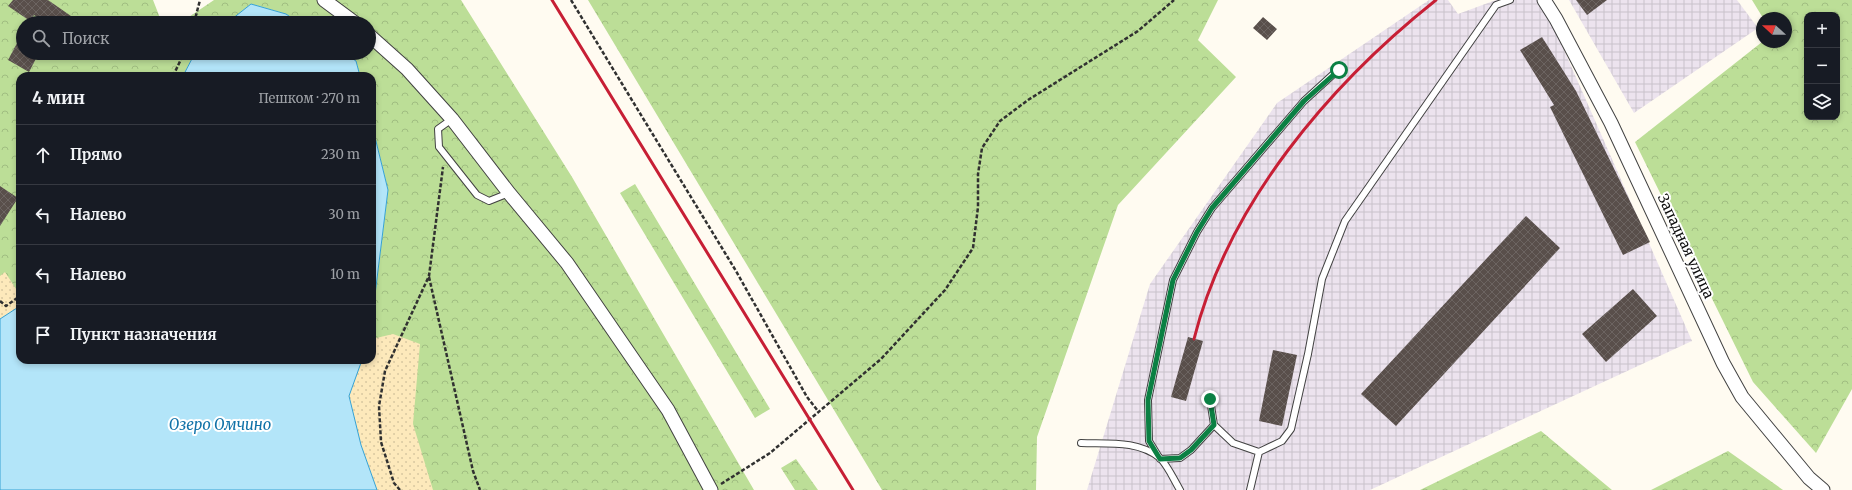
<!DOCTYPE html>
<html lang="ru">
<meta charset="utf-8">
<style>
:root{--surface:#171b24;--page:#242831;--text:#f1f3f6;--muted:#9ea1a6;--line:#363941}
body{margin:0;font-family:Merriweather,serif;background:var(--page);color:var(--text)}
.controls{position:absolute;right:12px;top:12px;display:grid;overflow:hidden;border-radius:8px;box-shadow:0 2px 6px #0003}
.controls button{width:36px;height:36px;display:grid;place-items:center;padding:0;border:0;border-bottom:1px solid var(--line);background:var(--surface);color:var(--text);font:20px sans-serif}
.compass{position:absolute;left:1756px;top:12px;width:36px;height:36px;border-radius:50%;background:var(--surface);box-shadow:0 2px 6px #0003;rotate:291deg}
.stop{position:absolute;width:12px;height:12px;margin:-9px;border:3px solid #0b8043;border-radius:50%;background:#fff}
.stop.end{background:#0b8043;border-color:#fff;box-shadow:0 1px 4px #0008}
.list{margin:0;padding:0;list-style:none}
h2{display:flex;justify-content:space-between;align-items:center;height:52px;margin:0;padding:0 16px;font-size:17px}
h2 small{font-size:13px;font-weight:400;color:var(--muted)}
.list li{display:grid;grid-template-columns:26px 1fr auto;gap:12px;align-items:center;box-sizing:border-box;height:60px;padding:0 16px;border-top:1px solid var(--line)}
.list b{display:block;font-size:15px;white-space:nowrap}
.list em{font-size:13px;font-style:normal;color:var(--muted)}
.icon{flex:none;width:22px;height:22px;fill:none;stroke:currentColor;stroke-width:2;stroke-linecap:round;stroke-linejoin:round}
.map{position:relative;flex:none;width:1852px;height:490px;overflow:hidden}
.search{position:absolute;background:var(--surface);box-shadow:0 2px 6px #0003;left:16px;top:16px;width:360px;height:44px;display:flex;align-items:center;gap:10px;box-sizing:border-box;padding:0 14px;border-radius:22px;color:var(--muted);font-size:15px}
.panel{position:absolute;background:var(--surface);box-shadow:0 2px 6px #0003;left:16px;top:72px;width:360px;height:292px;border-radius:12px}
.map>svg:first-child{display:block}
.industrial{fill:url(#industrial-grid)}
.forest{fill:url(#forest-crowns);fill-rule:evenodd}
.sand{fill:url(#sand-dots)}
.water{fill:#b3e5f9;stroke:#36a2d4}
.building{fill:url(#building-cross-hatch)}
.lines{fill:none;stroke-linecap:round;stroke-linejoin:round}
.lane-casing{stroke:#424242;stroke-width:8}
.street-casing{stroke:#424242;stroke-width:15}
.path{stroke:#313131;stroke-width:2.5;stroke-dasharray:4 2;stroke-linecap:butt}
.lane{stroke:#fff;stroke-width:6}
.street{stroke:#fff;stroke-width:13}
.rail{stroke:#c71f35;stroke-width:3}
.route{stroke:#0b8043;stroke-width:5}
.labels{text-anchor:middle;stroke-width:4;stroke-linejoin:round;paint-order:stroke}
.street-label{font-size:14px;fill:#0f0f0f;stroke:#fff}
.water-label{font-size:15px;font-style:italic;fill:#1172a8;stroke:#fff}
</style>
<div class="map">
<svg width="1852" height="490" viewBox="0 0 1852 490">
<defs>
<pattern id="industrial-grid" width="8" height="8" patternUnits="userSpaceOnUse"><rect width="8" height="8" fill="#ece3ee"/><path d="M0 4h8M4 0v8" fill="none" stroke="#c9c2cb"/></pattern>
<pattern id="forest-crowns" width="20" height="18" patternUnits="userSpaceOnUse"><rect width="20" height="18" fill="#bcde97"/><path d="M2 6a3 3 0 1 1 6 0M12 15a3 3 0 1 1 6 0" fill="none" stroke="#a0bd81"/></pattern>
<pattern id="sand-dots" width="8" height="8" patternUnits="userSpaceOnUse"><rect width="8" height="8" fill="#fde9bb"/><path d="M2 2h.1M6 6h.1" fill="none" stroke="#d8c7a0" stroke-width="1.8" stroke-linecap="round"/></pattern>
<pattern id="building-cross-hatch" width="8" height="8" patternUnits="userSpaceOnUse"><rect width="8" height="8" fill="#594f4b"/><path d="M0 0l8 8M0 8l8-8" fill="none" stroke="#6c6461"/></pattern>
</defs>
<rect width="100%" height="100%" fill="#fffbf1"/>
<!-- industrial -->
<path class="industrial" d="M1429 0H1448L1458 14 1496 0H1542L1692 341 1370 490H1087L1150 284 1277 103Z
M1569 0H1737L1758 28 1634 113Z"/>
<!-- forest -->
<path class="forest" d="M0 0H153L162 23H23V53H195L183 76H20V306L0 319Z
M214 0H461L572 177 754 490H377L361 445 349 396 362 360H372V319L388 190 372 125V76H360L356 61 344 53H369V23H299L286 14 251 4 227 23H180Z
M588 0H1218L1198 40 1236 77 1118 205 1037 437 1036 490H882Z
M1752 0H1852V389L1816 453 1753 382 1635 142 1762 42H1786V18H1763ZM1807 15H1837V117H1807Z
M635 184 770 409 755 418 620 193Z
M1541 431 1612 490H1420Z
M1728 451 1783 490H1651Z
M796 459 818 490H795L781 468Z"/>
<!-- sand -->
<path class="sand" d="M5 272 20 295V307L0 321V276Z
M393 334 420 344 413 424 433 490H377L362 450 349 396 362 360H372V339Z"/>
<!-- water -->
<path class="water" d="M251 4 286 14 299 23H227Z
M195 53H344L356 61 360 76H183Z
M372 125 388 190 372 319Z
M20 306V360H362L349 396 361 445 377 490H0V319Z"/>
<!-- building -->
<path class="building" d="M13 0H48L81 23H46L34 15 30 21 8 6Z
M1576 0H1607L1587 15Z
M1263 17 1277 29 1267 40 1253 28Z
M23 32V53H39L29 72 8 60Z
M1542 37 1576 91 1650 242 1623 255 1550 107 1554 105 1520 50Z
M0 186 18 198 0 226Z
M1526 216 1560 248 1396 426 1361 394Z
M1633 289 1657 316 1606 362 1582 334Z
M1188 337 1203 341 1186 401 1171 397Z
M1273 350 1297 355 1282 426 1259 421Z"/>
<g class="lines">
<!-- lane casing -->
<g class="lane-casing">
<path id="lane" d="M452 119 438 129 439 147 477 195 489 201 509 193
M1210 399 1214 425 1233 443 1259 452 1282 441 1291 429 1308 354 1322 279 1345 221 1496 5 1510 0
M1214 425 1191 450 1180 458 1160 459 1149 441 1148 400 1173 280 1197 232 1212 208 1304 101 1339 69
M1081 443C1107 444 1138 440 1160 458 1168 466 1174 480 1180 490
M1250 490 1259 452"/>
</g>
<!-- street casing -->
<g class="street-casing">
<path id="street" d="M324 0 355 23
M1544 0 1556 19 1611 123 1723 363 1742 397 1809 478 1823 490
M369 35 407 69 452 119 509 193 567 263 668 410 711 490"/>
</g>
<!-- path -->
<path class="path" d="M571 0 736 271 807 397 818 411
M194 23 200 0
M173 76 184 53
M429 277 473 471 480 490
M0 301 6 306 20 296
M721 484 770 453 881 359 945 290 973 248 978 207V174L982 148 1000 121 1028 100 1138 31 1174 0
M400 490 394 483 381 442 379 406 385 371 429 276 443 167"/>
<!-- lane -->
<use href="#lane" class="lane"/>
<!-- street -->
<use href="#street" class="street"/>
<!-- rail -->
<path class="rail" d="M552 0 853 490
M1194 339C1228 204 1329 85 1436 0"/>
</g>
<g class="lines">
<!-- route -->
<path class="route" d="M1210 399 1214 425 1191 450 1180 458 1160 459 1149 441 1148 400 1173 280 1197 232 1212 208 1304 101 1339 70"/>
</g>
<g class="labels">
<!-- street labels -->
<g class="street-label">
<text transform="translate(1686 246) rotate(65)" y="5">Западная улица</text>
</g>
<!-- water labels -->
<g class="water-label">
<text x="220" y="430">Озеро Омчино</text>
</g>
</g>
</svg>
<div class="controls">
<button>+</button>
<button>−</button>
<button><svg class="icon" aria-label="layers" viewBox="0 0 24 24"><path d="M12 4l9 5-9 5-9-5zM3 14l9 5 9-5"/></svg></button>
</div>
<svg class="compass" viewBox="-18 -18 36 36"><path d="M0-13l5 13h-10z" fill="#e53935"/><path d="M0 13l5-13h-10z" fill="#9ea1a6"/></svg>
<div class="stop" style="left:1339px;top:70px"></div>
<div class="stop end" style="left:1210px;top:399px"></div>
<div class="search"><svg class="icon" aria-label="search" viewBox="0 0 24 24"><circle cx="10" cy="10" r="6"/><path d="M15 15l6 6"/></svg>Поиск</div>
<section class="panel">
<h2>4 мин<small>Пешком · 270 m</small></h2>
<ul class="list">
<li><svg class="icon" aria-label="ahead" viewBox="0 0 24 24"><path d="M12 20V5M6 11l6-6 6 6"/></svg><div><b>Прямо</b></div><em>230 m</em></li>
<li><svg class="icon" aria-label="left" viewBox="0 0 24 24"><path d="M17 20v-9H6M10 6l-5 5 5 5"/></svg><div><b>Налево</b></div><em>30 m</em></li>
<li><svg class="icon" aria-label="left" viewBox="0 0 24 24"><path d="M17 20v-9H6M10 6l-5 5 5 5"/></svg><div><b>Налево</b></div><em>10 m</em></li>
<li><svg class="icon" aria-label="arrive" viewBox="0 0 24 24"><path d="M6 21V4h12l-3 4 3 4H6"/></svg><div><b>Пункт назначения</b></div></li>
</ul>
</section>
</div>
